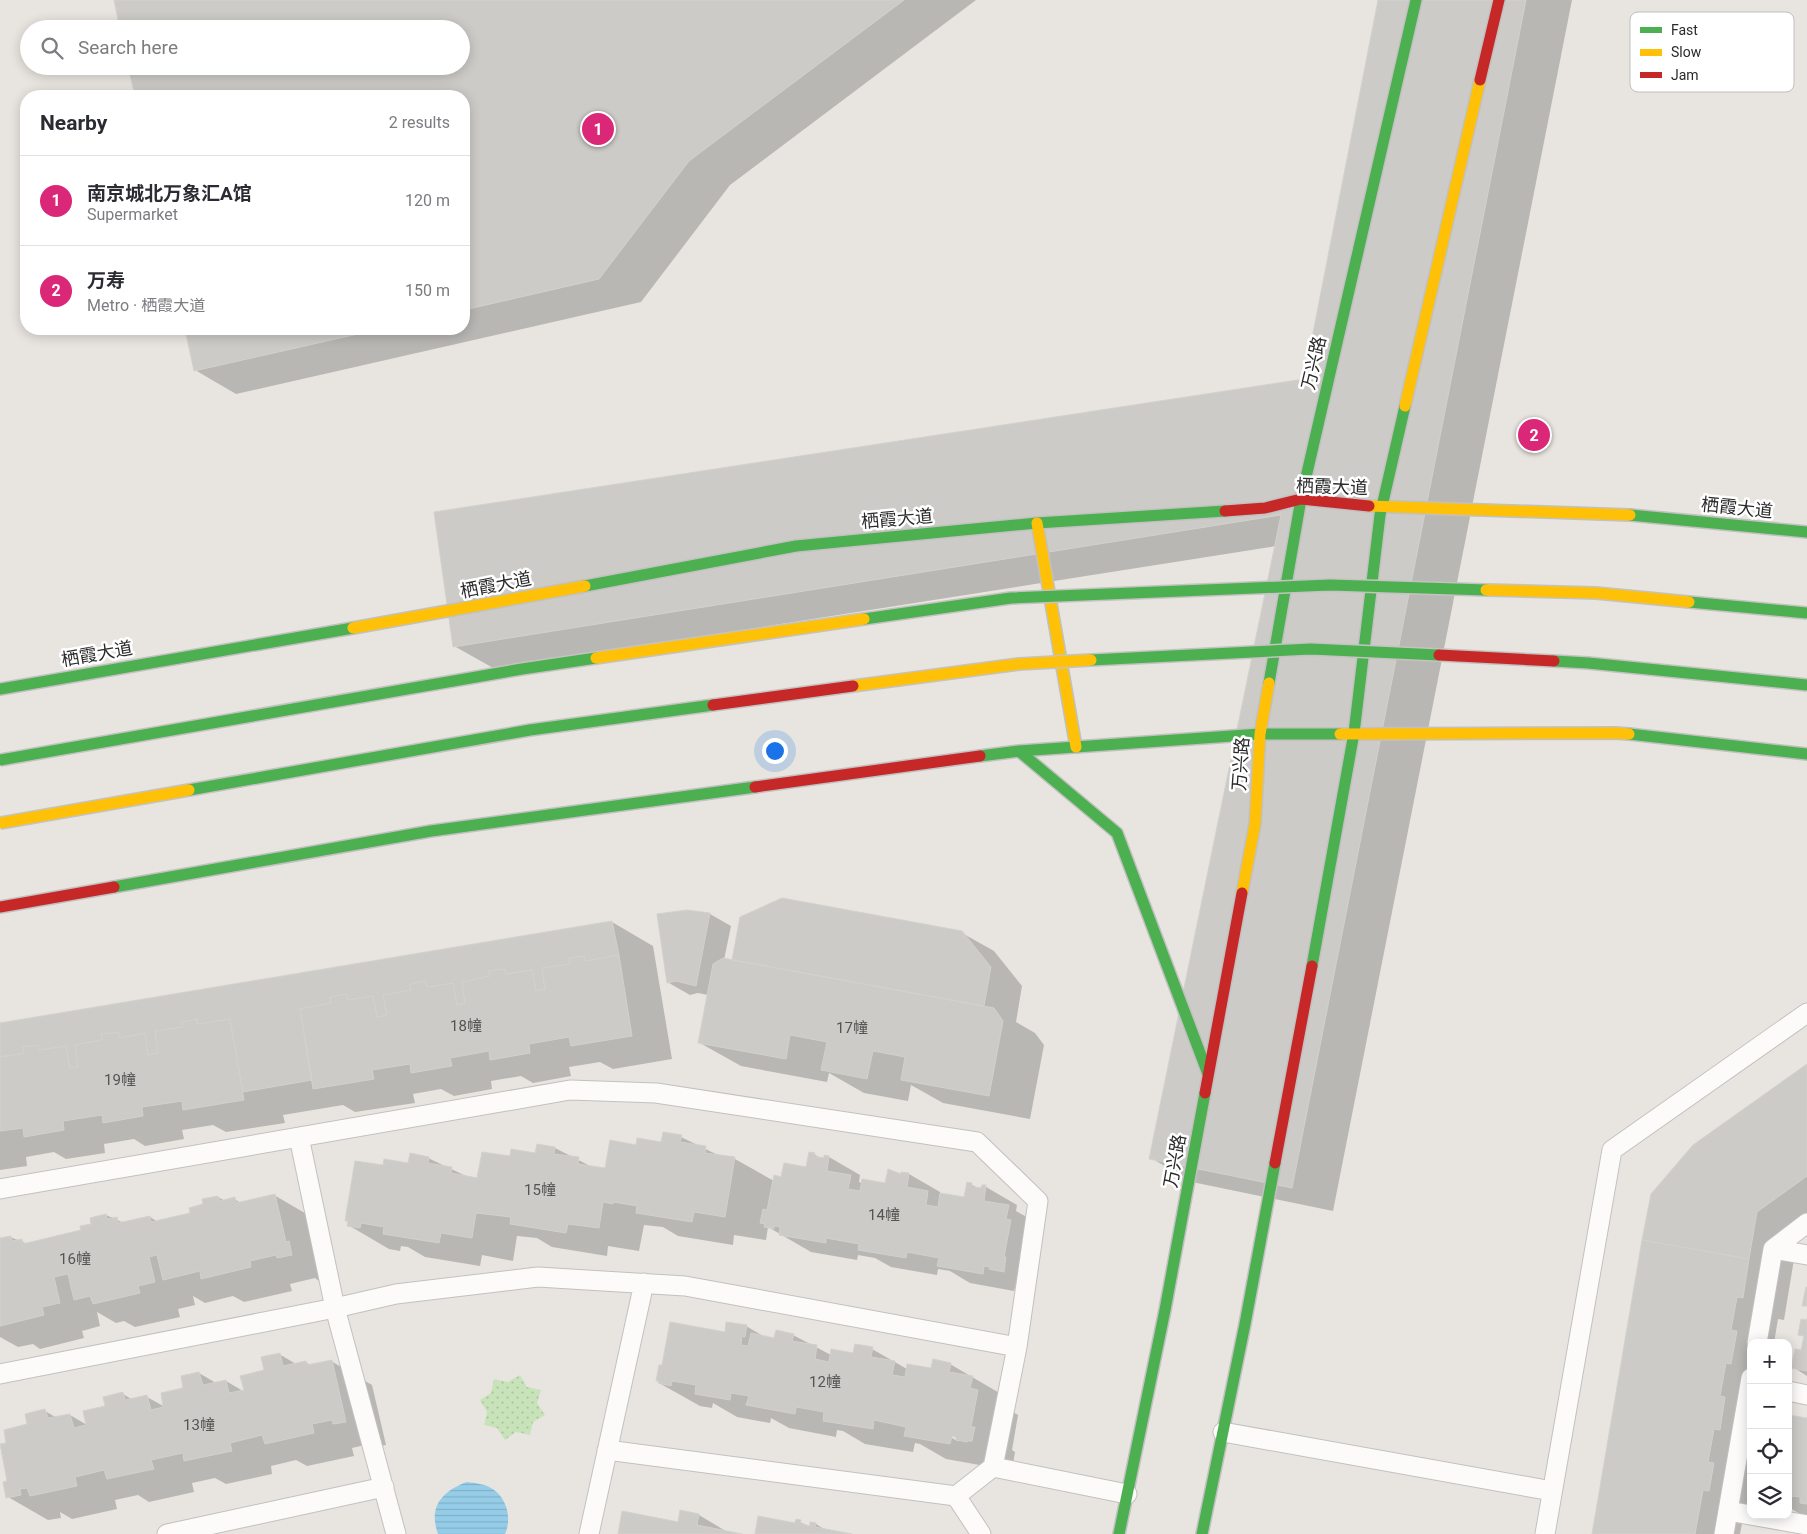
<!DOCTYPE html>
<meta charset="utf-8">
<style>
:root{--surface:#fff;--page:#f7f7f7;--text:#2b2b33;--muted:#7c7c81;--line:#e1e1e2;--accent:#db2777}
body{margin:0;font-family:Roboto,"Noto Sans SC",sans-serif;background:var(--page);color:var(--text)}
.controls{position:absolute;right:15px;bottom:15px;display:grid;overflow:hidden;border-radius:10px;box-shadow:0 2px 12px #0003}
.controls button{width:45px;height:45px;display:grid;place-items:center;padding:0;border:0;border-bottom:1px solid var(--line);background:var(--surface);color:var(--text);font:25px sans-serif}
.you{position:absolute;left:774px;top:750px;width:18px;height:18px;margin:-12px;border:4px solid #fff;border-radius:50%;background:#1a73e8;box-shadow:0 0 0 8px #1a73e833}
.badge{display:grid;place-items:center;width:32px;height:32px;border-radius:50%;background:var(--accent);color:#fff;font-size:16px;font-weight:700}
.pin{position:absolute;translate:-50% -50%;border:2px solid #fff;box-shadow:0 1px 5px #0006}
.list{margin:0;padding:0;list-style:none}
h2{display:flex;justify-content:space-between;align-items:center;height:65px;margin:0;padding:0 20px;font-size:21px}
h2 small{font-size:16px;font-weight:400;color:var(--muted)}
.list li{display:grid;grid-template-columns:32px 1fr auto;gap:15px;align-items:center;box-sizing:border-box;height:90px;padding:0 20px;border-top:1px solid var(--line)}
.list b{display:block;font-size:19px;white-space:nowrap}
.list p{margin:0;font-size:16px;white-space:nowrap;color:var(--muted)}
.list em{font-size:16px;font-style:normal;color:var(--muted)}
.icon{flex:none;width:28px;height:28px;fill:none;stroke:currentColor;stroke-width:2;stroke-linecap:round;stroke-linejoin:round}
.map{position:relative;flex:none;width:1807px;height:1534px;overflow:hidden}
.search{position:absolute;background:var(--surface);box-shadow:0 2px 12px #0003;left:20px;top:20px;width:450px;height:55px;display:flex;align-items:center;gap:12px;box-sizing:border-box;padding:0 18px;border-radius:28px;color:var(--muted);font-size:19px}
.panel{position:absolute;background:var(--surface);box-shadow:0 2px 12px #0003;left:20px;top:90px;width:450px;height:245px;border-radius:20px}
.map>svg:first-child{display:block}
.green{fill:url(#green-dots)}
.water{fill:url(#water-rules)}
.shadow{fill:#0003;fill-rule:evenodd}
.building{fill:#cdcbc7;stroke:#d3d1cc}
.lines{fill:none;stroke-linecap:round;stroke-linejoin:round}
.lane-casing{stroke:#c2c1c1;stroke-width:21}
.fast-casing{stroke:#c2c1c1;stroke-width:14}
.slow-casing{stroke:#c2c1c1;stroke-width:14}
.jam-casing{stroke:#c2c1c1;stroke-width:14}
.lane{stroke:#fcfbfa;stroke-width:19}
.fast{stroke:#4caf50;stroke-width:11}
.slow{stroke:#ffc107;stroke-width:11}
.jam{stroke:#c62828;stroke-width:11}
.fast-bridge-casing{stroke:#c4c3c1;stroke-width:14;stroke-linecap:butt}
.slow-bridge-casing{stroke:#c4c3c1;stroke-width:14;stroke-linecap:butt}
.jam-bridge-casing{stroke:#c4c3c1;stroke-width:14;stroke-linecap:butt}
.fast-bridge{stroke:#4caf50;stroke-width:11}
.slow-bridge{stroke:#ffc107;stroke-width:11}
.jam-bridge{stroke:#c62828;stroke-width:11}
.labels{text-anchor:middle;stroke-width:5;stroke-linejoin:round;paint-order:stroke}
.number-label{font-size:15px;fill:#545453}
.street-label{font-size:18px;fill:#2a2a2a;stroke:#fff}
.key{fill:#fff;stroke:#bfbfbf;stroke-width:1}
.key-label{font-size:14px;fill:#2a2a2a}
</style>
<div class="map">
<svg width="1807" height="1534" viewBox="0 0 1807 1534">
<defs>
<pattern id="green-dots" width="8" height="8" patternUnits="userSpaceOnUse" patternTransform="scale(1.25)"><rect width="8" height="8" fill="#c8e3ba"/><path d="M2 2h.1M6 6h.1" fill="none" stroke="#acc3a0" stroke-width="1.8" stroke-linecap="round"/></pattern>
<pattern id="water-rules" width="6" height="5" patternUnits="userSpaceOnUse" patternTransform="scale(1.25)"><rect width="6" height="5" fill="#95cde8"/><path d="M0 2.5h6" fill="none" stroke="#81b0c7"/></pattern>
</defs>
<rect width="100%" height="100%" fill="#e8e5e0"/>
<!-- green -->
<path class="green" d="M520 1375 527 1387 541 1390 537 1403 545 1415 533 1422 530 1435 516 1432 505 1440 497 1428 484 1425 487 1412 480 1400 491 1393 494 1379 508 1382Z"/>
<!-- water -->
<path class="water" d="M467 1482C476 1483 486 1484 494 1490 507 1499 512 1519 505 1534H438C428 1507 442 1491 467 1482Z"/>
<!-- shadow -->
<path class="shadow" d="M115 0H976L730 185 641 302 236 394 195 370 186 329H464V96H136L130 66H461V29Z
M1379 0H1572L1333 1211 1192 1182 1151 1158 1276 546 495 669 454 646 1305 380Z
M710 914 731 926 724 960 738 962 962 933 994 951 1022 986 1016 1022 1035 1033 1044 1045 1030 1119 943 1103 911 1085 908 1101 864 1093 829 1073 827 1082 741 1066 700 1043 708 995 698 993 690 995 669 983Z
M612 922 653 946 672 1059 613 1069 600 1062 569 1067 571 1076 533 1083 521 1076 491 1081 492 1089 454 1096 441 1089 413 1094 415 1103 355 1112 343 1105 283 1115 285 1123 226 1132 213 1125 182 1130 184 1139 145 1146 134 1139 104 1144 105 1153 66 1159 54 1152 26 1157 27 1166 0 1170V1024Z
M1807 1066V1229L1798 1235 1784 1320 1778 1319 1774 1343H1751V1475L1749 1484 1751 1485V1508L1744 1513 1740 1534H1593Z
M681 1137 722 1157 735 1159 774 1181 807 1169 814 1154 822 1159 829 1157 860 1175 859 1182 862 1183 886 1185 902 1176 909 1174 940 1192V1194L965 1199 968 1183 982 1190 983 1186 986 1187 1017 1205 1016 1211 1039 1224 1035 1275 1037 1276 1035 1289 1022 1287 1016 1283 1014 1291 970 1283 950 1271 938 1269 937 1275 891 1267 875 1258 858 1255 857 1260 811 1252 768 1227 766 1240 734 1235 733 1245 678 1236 663 1227 644 1225 639 1251 608 1246 607 1256 552 1247 537 1238 517 1236 513 1261 482 1255 480 1266 425 1257 408 1247 401 1246 400 1251 389 1249 348 1225 384 1167 409 1164 428 1158 468 1177 478 1179 511 1158 536 1155 538 1145 555 1148 594 1168 606 1170 637 1146 662 1143Z
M274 1195 315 1219 332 1278 319 1281 315 1278 290 1284 292 1291 244 1302 233 1296 205 1303 193 1296 195 1305 178 1309 180 1317 135 1327 124 1321 116 1323 97 1312 100 1326 82 1331 84 1338 40 1349 33 1344 18 1347 0 1337V1239L10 1237 28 1244 83 1231 106 1215 124 1223 150 1217 158 1222 192 1214 218 1197 225 1201 234 1199 241 1203Z
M1807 1321V1376L1793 1367 1802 1351 1805 1337 1800 1334Z
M746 1326 765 1337 775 1339 793 1335 831 1355 854 1354 872 1349 907 1369H932L950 1364 1013 1401 1011 1411 1018 1415 1012 1450 1015 1452 1013 1464 991 1467 946 1459 920 1444 915 1443 913 1452 865 1444 843 1431 837 1430 836 1437 789 1428 771 1418 770 1423 737 1417 713 1403 712 1408 700 1406 659 1383 726 1333ZM947 1432 957 1438V1441L946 1434Z
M279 1354 296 1364 306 1362 311 1366 331 1361 372 1385 386 1445 375 1447 369 1444 352 1448 354 1456 307 1466 296 1460 271 1466 272 1474 226 1484 215 1478 192 1483 194 1492 149 1502 138 1495 115 1500 117 1509 72 1519 60 1512 61 1518 48 1520 8 1497V1444L45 1411 57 1418 70 1415 87 1425 123 1394 133 1400 147 1397 165 1407 199 1373 216 1383 226 1381 243 1391 266 1371Z
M1788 1416 1807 1420V1518L1788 1507Z
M699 1515 729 1533 736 1534H619L679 1523Z
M797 1521 811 1527 816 1524 827 1531 845 1534H756L796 1525Z"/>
<!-- building -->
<path class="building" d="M114 0H904L689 161 599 279 464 310V96H135L128 66H461V29H120Z
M1378 0H1526L1292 1188 1149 1159 1281 515 453 647 434 512 1304 379Z
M185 329H380L194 371Z
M782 898 962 931 991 967 984 1006 732 960 740 917Z
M687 910 710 913 696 986 676 981 667 983 657 914Z
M612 921 619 955 585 961 584 956 569 958 570 964 542 968 545 989 536 991 532 970 506 974 505 969 488 971 490 976 462 982 465 1003 457 1005 453 983 427 987 425 981 410 984 411 990 383 995 387 1015 377 1017 373 996 348 1000 347 994 330 997 331 1003 300 1009 312 1080 243 1092 230 1019 197 1024V1019L181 1022 183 1027 155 1031 158 1053 148 1055 145 1033 119 1038 118 1032 101 1034 102 1040 75 1045 78 1067 70 1068 66 1046 39 1050 38 1045 23 1047 24 1053 0 1057V1023Z
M619 955 632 1036 571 1046 569 1037 529 1044 530 1053 490 1060 489 1051 450 1058 452 1066 411 1073 410 1064 372 1070 374 1079 313 1089 300 1009 331 1003 330 997 347 994 348 1000 373 996 377 1017 387 1015 383 995 411 990 410 984 425 981 427 987 453 983 457 1005 465 1003 462 982 490 976 488 971 505 969 506 974 532 970 536 991 545 989 542 968 570 964 569 958 584 956 585 961Z
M723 958 994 1008 1003 1021 989 1096 901 1080 905 1057 873 1051 867 1079 821 1070 827 1042 790 1035 786 1059 698 1043 713 964Z
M197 1019V1024L230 1019 244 1100 183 1110 182 1101 142 1107 143 1116 103 1123 102 1115 63 1121 64 1130 24 1137 23 1128 0 1131V1057L24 1053 23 1047 38 1045 39 1050 66 1046 70 1068 78 1067 75 1045 102 1040 101 1034 118 1032 119 1038 145 1033 148 1055 158 1053 155 1031 183 1027 181 1022Z
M1807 1064V1176L1757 1212 1749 1259 1642 1240 1651 1194 1693 1145Z
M663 1132 682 1135 680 1142 706 1146 705 1153 735 1157 725 1217 694 1212 692 1222 636 1213 637 1206 613 1202V1204L603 1202 599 1228 568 1224 566 1233 510 1224 511 1217 476 1213 472 1238 441 1233 439 1243 383 1234 384 1227 361 1223 360 1228 347 1226 348 1221H345L355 1161 383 1165 384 1159 408 1163 410 1153 429 1157 428 1163 452 1167 451 1173 477 1178 482 1152 510 1156 511 1149 535 1153 537 1144 555 1147 554 1154 579 1157 578 1164 605 1168 610 1140 636 1145 637 1138 661 1142Z
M809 1152 815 1153 814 1156 824 1158V1155L829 1156 827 1171 851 1175 848 1189 860 1191 862 1179 885 1183 888 1169 901 1174V1172L909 1173 907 1187 928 1191 926 1205 938 1207 940 1193 964 1197 967 1182 972 1183V1187L981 1188 982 1185H986L984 1201 1009 1205 1006 1219 1011 1220 1004 1257H1006L1004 1272 989 1269 990 1267 984 1266 983 1274 937 1266 939 1258 907 1252 906 1258 858 1250 859 1244 826 1238V1243L779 1235 780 1227 774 1226V1229L764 1227 765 1224 760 1223 763 1209 767 1210 774 1175 781 1177 784 1163 806 1167Z
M275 1194 286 1242 289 1241 292 1255 277 1258 276 1255 250 1261 251 1267 201 1279 200 1271 163 1280 157 1255 149 1257 155 1282 138 1286 140 1293 93 1304 90 1296 74 1300 68 1274 54 1277 60 1303 42 1307 44 1315 0 1326V1238L11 1236 12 1241 22 1239 23 1244 81 1230 80 1226 91 1224 90 1218 106 1214 107 1219 117 1217 118 1223 150 1216 151 1222 190 1213 189 1208 203 1204 202 1199 218 1196 220 1201 235 1197 236 1203Z
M1642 1240 1749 1259 1743 1298 1737 1297 1731 1330 1737 1331 1731 1364 1726 1363 1720 1396 1725 1397 1720 1430 1714 1429 1708 1462 1714 1463 1709 1491 1703 1490 1695 1534H1592Z
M1806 1287H1807V1306H1802Z
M1807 1318V1371L1791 1368 1795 1349 1801 1350 1804 1336 1798 1335 1801 1319 1807 1320Z
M670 1322 725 1332 726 1322 747 1325 745 1337 742 1336 741 1345 748 1346 751 1333 774 1338 776 1330 794 1334 792 1341 817 1345 815 1359 829 1362 831 1349 853 1353 855 1344 873 1347 871 1357 895 1361 892 1375 905 1377 907 1364 931 1368 933 1359 951 1363 949 1372 973 1376 970 1388 978 1390 971 1427H975L972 1441H968L967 1442 956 1440V1437L952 1436 950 1444 904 1436 906 1427 874 1420 873 1429 823 1421 824 1412 796 1407 795 1414 746 1405 749 1396 731 1393 730 1400 695 1394 696 1385 672 1381 671 1386 658 1383 659 1381H656L659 1365H662Z
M280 1353 283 1366 306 1361 307 1365 332 1360 346 1422 333 1424 332 1420 312 1424 314 1433 265 1444 262 1435 230 1443 232 1451 184 1461 183 1453 151 1460 154 1469 107 1479 104 1470 75 1477 77 1486 30 1496 27 1488 20 1489 21 1495 6 1498 3 1482 7 1481 0 1444 6 1443 4 1430 27 1424 25 1414 45 1409 48 1418 70 1414 74 1428 86 1425 83 1411 105 1406 103 1397 123 1392 125 1400 147 1395 151 1410 163 1407 161 1393 183 1388 181 1376 199 1372 203 1385 226 1380 229 1393 244 1390 240 1376 264 1370 261 1357Z
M1788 1415 1807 1418V1504L1800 1503V1497L1792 1496 1791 1501H1788Z
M680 1510 699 1514 697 1525 742 1534H618L622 1511 678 1522Z
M758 1516 795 1523 796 1519 801 1520 800 1524 810 1526V1522L816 1523 815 1527 852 1534H755Z"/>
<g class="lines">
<!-- lane casing -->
<g class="lane-casing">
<path id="lane" d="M299 1137 335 1308 396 1534
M0 1189 570 1090 656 1093 977 1142 1038 1201 1017 1347
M1773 1249 1807 1223
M1757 1343 1773 1249 1807 1255
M0 1374 335 1308 396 1294 538 1277 685 1286 1017 1347 993 1467 1127 1494
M1788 1391 1807 1395
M1223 1432 1552 1491
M607 1450 956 1496
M1728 1511 1807 1525
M167 1534 384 1487
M589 1534 644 1283
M981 1534 956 1496 993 1467
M1545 1534 1612 1150 1807 1013
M1724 1534 1751 1378"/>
</g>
<!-- fast casing -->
<g class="fast-casing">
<path id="fast" d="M1630 515 1807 532
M585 586 796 546 1037 523 1225 511
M1269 683 1301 499 1416 0
M0 689 353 628
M1629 734 1807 754
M1019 751 1117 833 1208 1074
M980 756 1019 751 1260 734H1340
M114 887 431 831 755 787
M1312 966 1354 733 1380 515 1405 406
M1119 1534 1165 1310 1205 1093
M1202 1534 1245 1324 1275 1163"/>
</g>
<!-- slow casing -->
<g class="slow-casing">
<path id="slow" d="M1405 406 1480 80
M1369 506 1630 515
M1037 523 1076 747
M353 628 585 586
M1340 734 1615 733 1629 734
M1242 893 1255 824 1260 734 1269 683"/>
</g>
<!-- jam casing -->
<g class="jam-casing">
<path id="jam" d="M1480 80 1499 0
M1225 511 1265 508 1301 499 1369 506
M755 787 980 756
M0 907 114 887
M1205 1093 1242 893
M1275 1163 1312 966"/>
</g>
<!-- lane -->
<use href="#lane" class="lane"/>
<!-- fast -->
<use href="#fast" class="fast"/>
<!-- slow -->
<use href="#slow" class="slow"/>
<!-- jam -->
<use href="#jam" class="jam"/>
<!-- fast-bridge casing -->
<g class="fast-bridge-casing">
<path id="fast-bridge" d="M1689 602 1807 613
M864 619 1011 598 1330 585 1486 590
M1091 660 1311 649 1439 655
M1554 661 1588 663 1807 685
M0 760 522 669 596 658
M189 790 530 730 713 705"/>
</g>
<!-- slow-bridge casing -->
<g class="slow-bridge-casing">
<path id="slow-bridge" d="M1486 590 1596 593 1689 602
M596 658 864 619
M853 686 1019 664 1091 660
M0 823 189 790"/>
</g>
<!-- jam-bridge casing -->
<g class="jam-bridge-casing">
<path id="jam-bridge" d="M1439 655 1554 661
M713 705 853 686"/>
</g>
<!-- fast-bridge -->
<use href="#fast-bridge" class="fast-bridge"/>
<!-- slow-bridge -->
<use href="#slow-bridge" class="slow-bridge"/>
<!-- jam-bridge -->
<use href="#jam-bridge" class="jam-bridge"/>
</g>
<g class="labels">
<!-- number labels -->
<g class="number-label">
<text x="466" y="1031">18幢</text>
<text x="852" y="1033">17幢</text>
<text x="120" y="1085">19幢</text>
<text x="540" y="1195">15幢</text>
<text x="884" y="1220">14幢</text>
<text x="75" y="1264">16幢</text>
<text x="825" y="1387">12幢</text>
<text x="199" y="1430">13幢</text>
</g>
<!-- street labels -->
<g class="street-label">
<text transform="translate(1314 363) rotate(-77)" y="6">万兴路</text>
<text transform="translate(1332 487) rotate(2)" y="6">栖霞大道</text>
<text transform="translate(1737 508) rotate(6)" y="6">栖霞大道</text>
<text transform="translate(897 519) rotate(-5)" y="6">栖霞大道</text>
<text transform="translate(496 585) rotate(-11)" y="6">栖霞大道</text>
<text transform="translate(97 654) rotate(-10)" y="6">栖霞大道</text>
<text transform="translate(1241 764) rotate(-86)" y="6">万兴路</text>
<text transform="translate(1175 1161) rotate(-80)" y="6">万兴路</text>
</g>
</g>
<!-- legend -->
<rect x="1630" y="12" width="164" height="80" rx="8" class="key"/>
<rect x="1640" y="27" width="22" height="6" fill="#4caf50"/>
<rect x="1640" y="49" width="22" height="7" fill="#ffc107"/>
<rect x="1640" y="72" width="22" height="6" fill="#c62828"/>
<g class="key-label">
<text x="1671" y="35">Fast</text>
<text x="1671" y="57">Slow</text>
<text x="1671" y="80">Jam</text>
</g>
</svg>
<div class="controls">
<button>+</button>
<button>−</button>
<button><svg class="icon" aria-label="locate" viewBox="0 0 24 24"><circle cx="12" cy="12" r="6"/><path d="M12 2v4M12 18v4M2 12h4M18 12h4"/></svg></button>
<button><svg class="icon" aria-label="layers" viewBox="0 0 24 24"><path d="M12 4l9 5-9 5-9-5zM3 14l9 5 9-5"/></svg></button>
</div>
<div class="you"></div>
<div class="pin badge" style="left:598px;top:129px">1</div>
<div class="pin badge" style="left:1534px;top:435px">2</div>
<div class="search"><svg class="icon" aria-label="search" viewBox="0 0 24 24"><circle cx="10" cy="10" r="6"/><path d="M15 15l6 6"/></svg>Search here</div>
<section class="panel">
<h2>Nearby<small>2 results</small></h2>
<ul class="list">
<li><span class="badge">1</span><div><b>南京城北万象汇A馆</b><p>Supermarket</p></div><em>120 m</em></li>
<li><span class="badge">2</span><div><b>万寿</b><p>Metro · 栖霞大道</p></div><em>150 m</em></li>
</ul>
</section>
</div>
